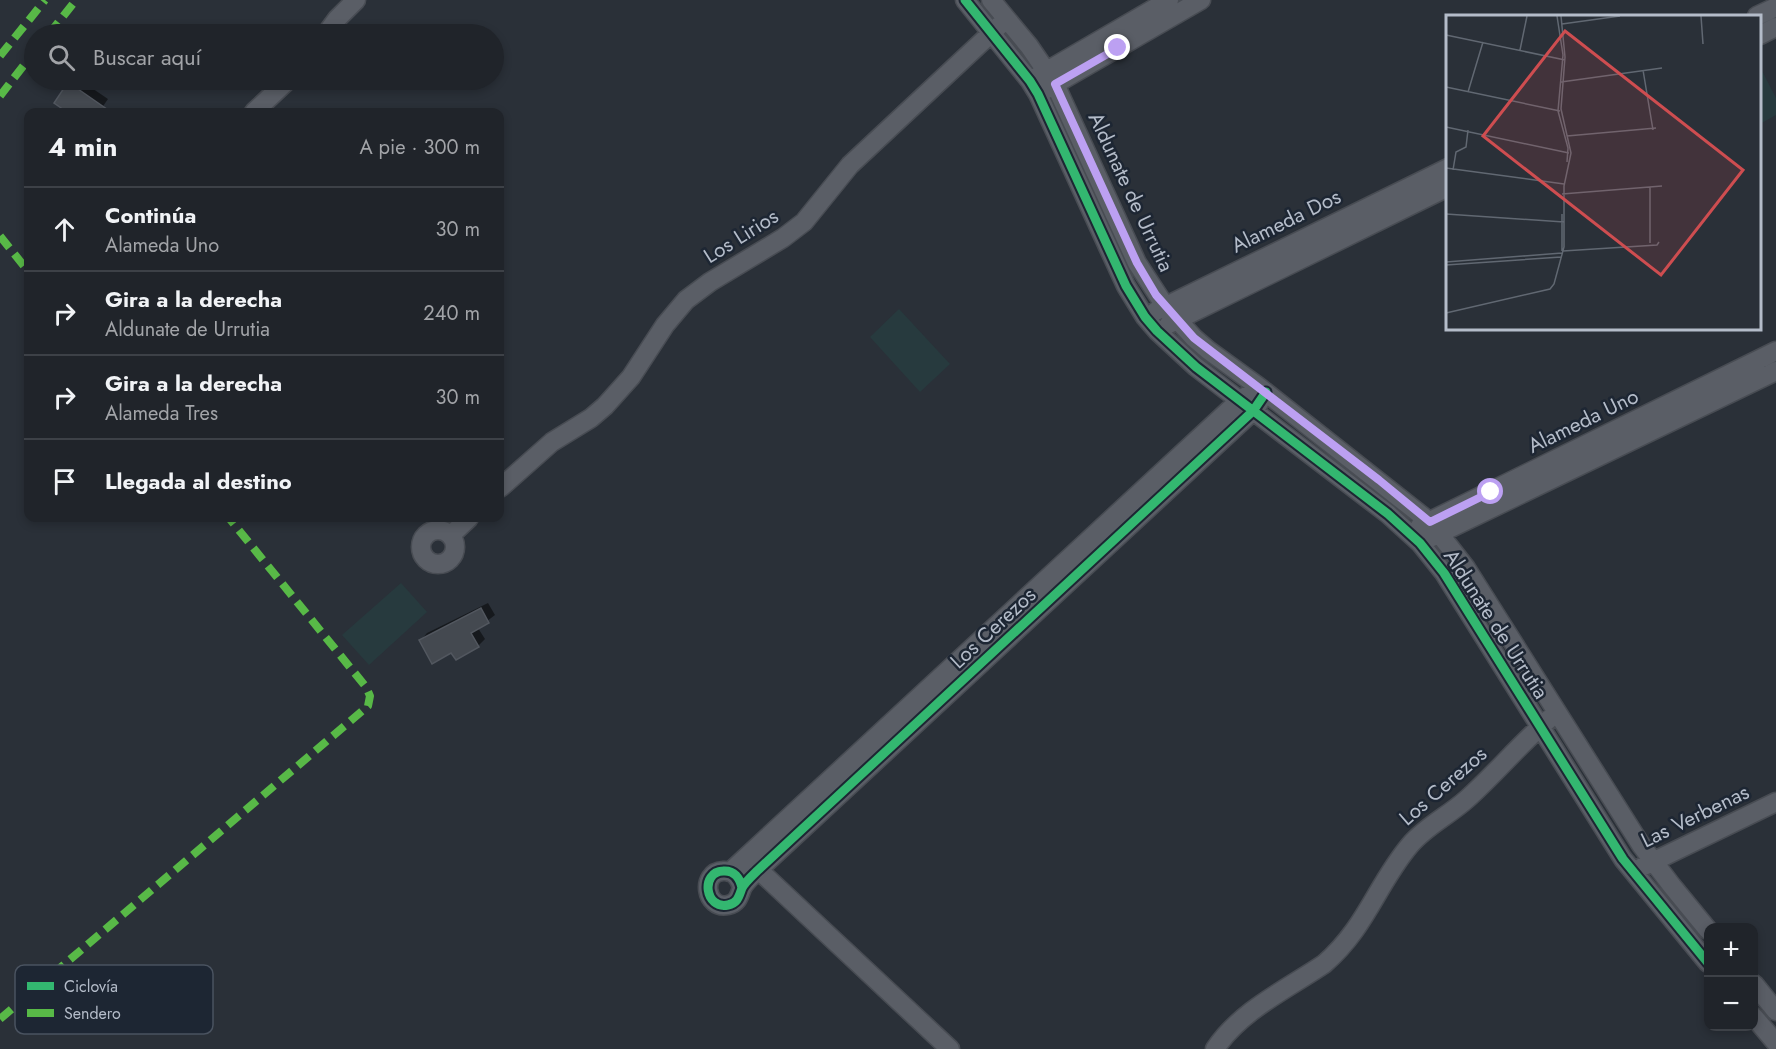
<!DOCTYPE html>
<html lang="es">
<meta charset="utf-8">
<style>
:root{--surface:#20242a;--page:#282c32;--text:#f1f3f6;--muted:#a2a4a8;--line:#3d4147}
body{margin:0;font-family:Jost,sans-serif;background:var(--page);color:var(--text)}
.controls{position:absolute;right:18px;bottom:18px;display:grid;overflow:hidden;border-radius:12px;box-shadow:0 3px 9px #0003}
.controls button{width:54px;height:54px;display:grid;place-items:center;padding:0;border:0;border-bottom:2px solid var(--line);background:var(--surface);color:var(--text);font:30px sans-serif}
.stop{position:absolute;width:18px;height:18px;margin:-14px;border:4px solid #bca0f2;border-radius:50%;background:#fff}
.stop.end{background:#bca0f2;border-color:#fff;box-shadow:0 2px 6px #0008}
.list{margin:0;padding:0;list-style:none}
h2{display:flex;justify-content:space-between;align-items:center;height:78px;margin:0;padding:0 24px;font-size:26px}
h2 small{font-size:20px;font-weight:400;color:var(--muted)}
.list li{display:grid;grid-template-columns:39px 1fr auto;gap:18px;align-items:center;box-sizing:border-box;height:84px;padding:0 24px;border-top:2px solid var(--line)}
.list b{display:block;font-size:22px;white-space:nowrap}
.list p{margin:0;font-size:20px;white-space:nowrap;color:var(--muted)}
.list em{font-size:20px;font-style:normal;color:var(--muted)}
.icon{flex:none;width:33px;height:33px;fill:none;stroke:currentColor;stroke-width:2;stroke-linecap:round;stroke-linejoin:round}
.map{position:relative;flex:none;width:1776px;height:1049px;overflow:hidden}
.search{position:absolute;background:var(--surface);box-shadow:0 3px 9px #0003;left:24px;top:24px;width:480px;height:66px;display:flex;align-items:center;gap:15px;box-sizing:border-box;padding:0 21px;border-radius:33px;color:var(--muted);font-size:22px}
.panel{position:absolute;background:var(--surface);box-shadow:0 3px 9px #0003;left:24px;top:108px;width:480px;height:414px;border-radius:12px}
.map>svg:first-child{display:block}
.green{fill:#273a3e}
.shadow{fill:#0007}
.building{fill:#444950;stroke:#52575f;stroke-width:1.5}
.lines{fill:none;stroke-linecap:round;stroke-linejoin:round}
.minor-casing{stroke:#484c53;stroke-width:21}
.minor{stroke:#5a5e66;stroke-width:18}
.quiet{stroke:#58b947;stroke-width:8;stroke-dasharray:15 8;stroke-linecap:butt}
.cycleway-casing{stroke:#1d2633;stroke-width:13}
.cycleway{stroke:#33b770;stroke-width:9}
.route{stroke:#bca0f2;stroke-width:8}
.labels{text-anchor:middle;stroke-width:5;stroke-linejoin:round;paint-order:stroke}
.street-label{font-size:21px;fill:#b4bcc9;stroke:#1d2633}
.inset-road{fill:none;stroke:#616872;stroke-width:1.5}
.view{fill:#ce4d50;fill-opacity:0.15;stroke:#ce4d50;stroke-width:3}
.inset-edge{fill:none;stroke:#b4bcc9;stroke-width:3}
.key{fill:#1d2633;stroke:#4a5360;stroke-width:1.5}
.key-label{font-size:16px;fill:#b4bcc9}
</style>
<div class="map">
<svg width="1776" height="1049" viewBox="0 0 1776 1049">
<rect width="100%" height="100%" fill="#2a3038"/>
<!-- green -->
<path class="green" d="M1760 67 1776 98V115L1760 124Z
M899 309 950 364 920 392 870 337Z
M401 583 427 612 369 665 342 635Z"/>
<!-- shadow -->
<path class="shadow" d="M73 80H80L108 99 99 112H69L56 103Z
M488 603 495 615 478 628 485 639 478 646 452 651 421 640 427 633Z"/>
<!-- building -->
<path class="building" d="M68 82 111 112H67L54 103Z
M481 608 489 623 471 633 479 647 456 660 451 653 432 664 419 640Z"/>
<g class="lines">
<!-- minor casing -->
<g class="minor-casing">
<path id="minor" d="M965 0 1030 81 1038 94 1126 286 1145 317 1157 331 1196 367 1388 514 1420 543 1444 573 1623 859 1708 963
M991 0 1029 46 1055 84 1137 263 1165 306 1194 338 1208 350 1259 387 1430 522 1466 568 1641 845 1672 886 1708 930
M1757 16 1776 7
M326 34 337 19 356 0
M1760 35 1776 27
M1038 76 1169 0
M1045 90 1201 0
M254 112 288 80
M1156 311 1448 168
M1169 324 1448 187
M500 488 552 442 591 418 605 406 631 377 665 325 686 300 710 282 783 238 804 222 850 165 1001 24
M1420 526 1776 351
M421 547a17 17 0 1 1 34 0a17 17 0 1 1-34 0Z
M451 535 469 518
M1430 538 1776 371
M749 861 950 1049
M1642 867 1776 802
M730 872 1240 400 1250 394
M742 888C740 878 734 870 723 871 700 872 705 910 728 905 738 903 739 896 742 888 745 882 753 875 757 871L1253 411 1259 403
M1754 984 1776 1011
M1754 1017 1776 1043
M1215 1049C1240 1011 1287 989 1324 964 1366 928 1377 884 1410 845 1426 826 1448 816 1467 799 1495 774 1520 744 1549 719"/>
</g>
<!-- minor -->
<use href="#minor" class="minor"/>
<!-- quiet -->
<path class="quiet" d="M49 34 76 0
M0 56 45 0
M0 96 34 52
M0 236 28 271
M0 1019 368 706 370 696 366 687 229 518"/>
<!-- cycleway casing -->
<g class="cycleway-casing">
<path id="cycleway" d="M965 0 1030 81 1038 94 1126 286 1145 317 1157 331 1196 367 1388 514 1420 543 1444 573 1623 859 1708 963
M742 888C740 878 734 870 723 871 700 872 705 910 728 905 738 903 739 896 742 888 745 882 753 875 757 871L1253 411 1266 392"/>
</g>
<!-- cycleway -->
<use href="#cycleway" class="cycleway"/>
</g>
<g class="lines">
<!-- route -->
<path class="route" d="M1118 48 1055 84 1137 263 1156 295 1194 338 1379 480 1430 522 1491 492"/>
</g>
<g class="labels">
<!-- street labels -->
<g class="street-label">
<text transform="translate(1131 192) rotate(65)" y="7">Aldunate de Urrutia</text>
<text transform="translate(1286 221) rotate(-26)" y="7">Alameda Dos</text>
<text transform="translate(741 236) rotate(-32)" y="7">Los Lirios</text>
<text transform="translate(1583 421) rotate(-26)" y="7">Alameda Uno</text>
<text transform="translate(1496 624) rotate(57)" y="7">Aldunate de Urrutia</text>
<text transform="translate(993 628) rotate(-43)" y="7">Los Cerezos</text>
<text transform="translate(1443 786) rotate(-41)" y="7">Los Cerezos</text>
<text transform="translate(1695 816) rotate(-26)" y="7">Las Verbenas</text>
</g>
</g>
<!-- overview -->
<g transform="translate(1446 15)">
<rect width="315" height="315" fill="#2a3038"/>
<path class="inset-road" d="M111 1 117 40 112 96 122 133 121 147M255 1 257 29M116 9 174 1M0 20 119 45M74 35 81 1M197 55 207 115M115 67 216 53M0 72 114 96M22 77 37 27M0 112 123 138M121 121 210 113M0 153 118 169M7 155 10 137 20 132 22 115M116 179 216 171M0 199 118 207M116 199V236M204 228V172M117 236 211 230 213 227M0 247 116 238M0 250 115 242M0 298 104 274 108 269 118 232V171L125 138 115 94 119 42 115 1"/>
<path class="view" d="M119 16 297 155 215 260 37 121Z"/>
<rect width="315" height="315" class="inset-edge"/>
</g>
<!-- legend -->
<rect x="15" y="965" width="198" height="69" rx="9" class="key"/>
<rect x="27" y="982" width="27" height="8" fill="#33b770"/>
<rect x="27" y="1009" width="27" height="8" fill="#58b947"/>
<g class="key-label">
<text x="64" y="992">Ciclovía</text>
<text x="64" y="1019">Sendero</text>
</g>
</svg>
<div class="controls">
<button>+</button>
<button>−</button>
</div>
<div class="stop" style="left:1491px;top:492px"></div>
<div class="stop end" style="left:1118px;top:48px"></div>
<div class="search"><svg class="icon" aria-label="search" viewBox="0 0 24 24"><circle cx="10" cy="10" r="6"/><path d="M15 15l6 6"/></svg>Buscar aquí</div>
<section class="panel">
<h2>4 min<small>A pie · 300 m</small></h2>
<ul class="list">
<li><svg class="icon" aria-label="ahead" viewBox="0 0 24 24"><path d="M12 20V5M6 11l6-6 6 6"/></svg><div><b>Continúa</b><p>Alameda Uno</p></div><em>30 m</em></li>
<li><svg class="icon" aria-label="right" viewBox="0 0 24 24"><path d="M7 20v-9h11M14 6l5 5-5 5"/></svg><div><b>Gira a la derecha</b><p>Aldunate de Urrutia</p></div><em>240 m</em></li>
<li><svg class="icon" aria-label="right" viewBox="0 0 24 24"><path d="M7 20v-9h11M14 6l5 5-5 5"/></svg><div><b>Gira a la derecha</b><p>Alameda Tres</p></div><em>30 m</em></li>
<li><svg class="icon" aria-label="arrive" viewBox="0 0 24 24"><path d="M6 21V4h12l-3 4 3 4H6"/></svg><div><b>Llegada al destino</b></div></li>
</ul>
</section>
</div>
